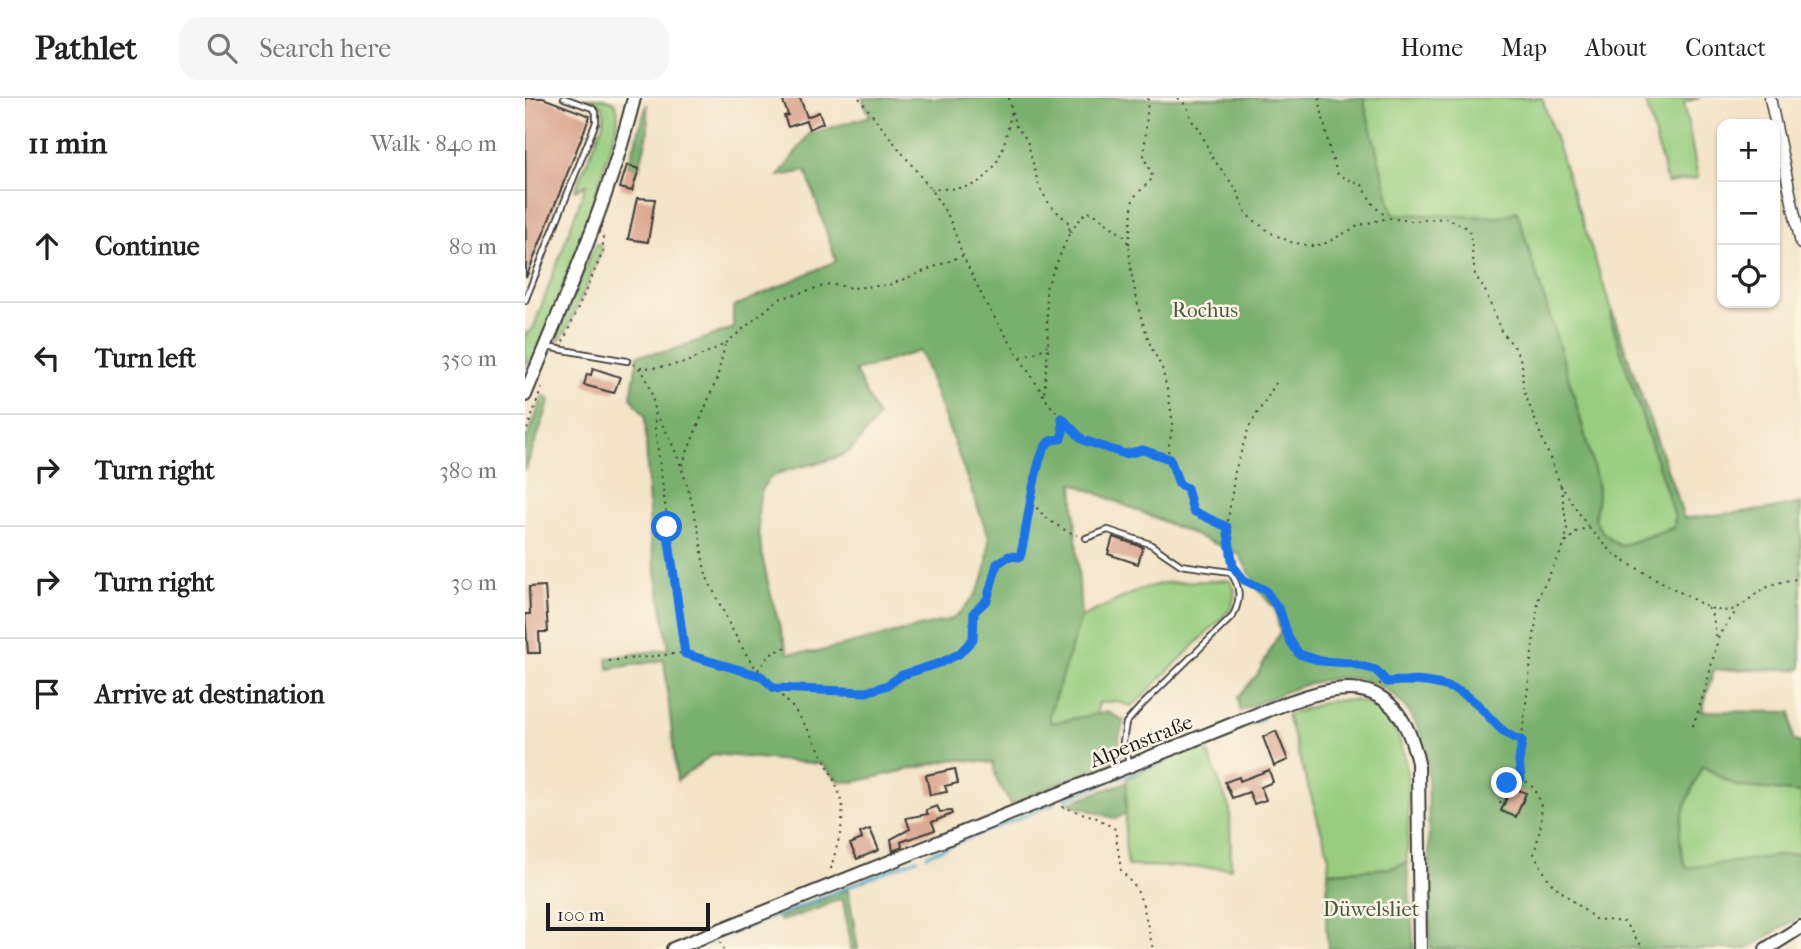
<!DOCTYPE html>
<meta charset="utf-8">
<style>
:root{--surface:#fff;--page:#f6f6f6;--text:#222;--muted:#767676;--line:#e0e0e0}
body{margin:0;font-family:"IM FELL French Canon",serif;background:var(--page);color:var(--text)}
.controls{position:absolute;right:21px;top:21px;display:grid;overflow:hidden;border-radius:14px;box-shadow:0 2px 5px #0004}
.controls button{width:63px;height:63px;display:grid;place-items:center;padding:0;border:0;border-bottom:2px solid var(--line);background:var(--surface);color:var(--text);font:35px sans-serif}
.scale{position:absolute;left:21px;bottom:18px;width:164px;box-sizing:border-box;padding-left:7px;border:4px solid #1c1c1c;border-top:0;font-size:19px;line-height:24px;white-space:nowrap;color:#1c1c1c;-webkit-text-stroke:5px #fcf5e5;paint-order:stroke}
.stop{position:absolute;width:21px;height:21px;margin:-16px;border:5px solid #1a73e8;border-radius:50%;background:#fff}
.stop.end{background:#1a73e8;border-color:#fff;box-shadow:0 2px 7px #0008}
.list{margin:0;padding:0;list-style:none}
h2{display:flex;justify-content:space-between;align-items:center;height:91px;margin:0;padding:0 28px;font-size:30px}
h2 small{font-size:23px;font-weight:400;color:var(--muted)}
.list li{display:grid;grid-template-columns:46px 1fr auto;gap:21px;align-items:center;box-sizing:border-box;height:112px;padding:0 28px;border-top:2px solid var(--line)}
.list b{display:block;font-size:26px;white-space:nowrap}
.list em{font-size:23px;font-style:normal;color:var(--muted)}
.icon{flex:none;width:38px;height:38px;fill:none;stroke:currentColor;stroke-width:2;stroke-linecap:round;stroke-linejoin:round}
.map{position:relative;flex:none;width:1276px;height:851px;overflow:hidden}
header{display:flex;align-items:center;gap:42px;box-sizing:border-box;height:98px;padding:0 35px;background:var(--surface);border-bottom:2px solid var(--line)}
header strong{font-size:33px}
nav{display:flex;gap:38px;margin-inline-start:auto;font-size:24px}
.search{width:490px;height:63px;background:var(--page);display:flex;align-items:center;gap:18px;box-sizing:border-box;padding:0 24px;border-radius:21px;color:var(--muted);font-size:26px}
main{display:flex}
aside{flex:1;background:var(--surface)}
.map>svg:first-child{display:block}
.green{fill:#98cd7f;stroke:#5a744e;stroke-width:2}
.forest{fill:#7ab06e;stroke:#4b6645;stroke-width:2;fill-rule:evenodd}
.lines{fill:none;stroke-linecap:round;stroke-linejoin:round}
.stream{stroke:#4fabcd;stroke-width:3.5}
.building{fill:#d8a38c}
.service-casing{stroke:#3c3a36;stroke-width:8}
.minor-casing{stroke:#3c3a36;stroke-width:13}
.tertiary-casing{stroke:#3c3a36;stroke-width:16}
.path{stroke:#3c3a36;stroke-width:2;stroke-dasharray:2 5;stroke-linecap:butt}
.service{stroke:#fff;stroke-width:4.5}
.minor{stroke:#fff;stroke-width:10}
.tertiary{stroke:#fff;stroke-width:12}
.route{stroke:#1a73e8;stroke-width:9}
.labels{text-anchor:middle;stroke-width:5;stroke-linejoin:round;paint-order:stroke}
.park-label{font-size:21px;fill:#475a3f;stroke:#fcf5e5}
.street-label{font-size:21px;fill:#1c1c1c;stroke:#fcf5e5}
</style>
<header>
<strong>Pathlet</strong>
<div class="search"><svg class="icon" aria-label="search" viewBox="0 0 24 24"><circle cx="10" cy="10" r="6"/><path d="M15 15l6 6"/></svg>Search here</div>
<nav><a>Home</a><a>Map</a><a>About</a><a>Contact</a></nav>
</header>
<main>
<aside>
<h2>11 min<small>Walk · 840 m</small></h2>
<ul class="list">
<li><svg class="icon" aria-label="ahead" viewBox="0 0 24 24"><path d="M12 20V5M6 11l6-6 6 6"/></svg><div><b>Continue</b></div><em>80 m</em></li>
<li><svg class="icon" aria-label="left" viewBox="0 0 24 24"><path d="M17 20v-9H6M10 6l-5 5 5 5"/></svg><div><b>Turn left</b></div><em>350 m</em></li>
<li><svg class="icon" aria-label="right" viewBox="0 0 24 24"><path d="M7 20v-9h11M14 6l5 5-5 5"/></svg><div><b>Turn right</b></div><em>380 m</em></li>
<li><svg class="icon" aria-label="right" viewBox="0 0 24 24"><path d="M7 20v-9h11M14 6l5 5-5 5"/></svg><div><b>Turn right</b></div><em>30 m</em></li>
<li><svg class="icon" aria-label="arrive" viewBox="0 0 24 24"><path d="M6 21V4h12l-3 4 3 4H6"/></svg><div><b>Arrive at destination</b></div></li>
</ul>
</aside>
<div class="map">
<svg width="1276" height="851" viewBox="0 0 1276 851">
<rect width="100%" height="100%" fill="#fcf5e5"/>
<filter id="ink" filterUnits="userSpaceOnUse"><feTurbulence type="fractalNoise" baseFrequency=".0143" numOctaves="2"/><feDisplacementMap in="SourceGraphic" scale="14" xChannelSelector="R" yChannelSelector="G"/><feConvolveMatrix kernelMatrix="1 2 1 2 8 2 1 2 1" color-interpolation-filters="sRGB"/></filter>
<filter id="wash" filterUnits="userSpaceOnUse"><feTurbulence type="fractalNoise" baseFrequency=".00686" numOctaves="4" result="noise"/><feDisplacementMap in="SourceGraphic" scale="28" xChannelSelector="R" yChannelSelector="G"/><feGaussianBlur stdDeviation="1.57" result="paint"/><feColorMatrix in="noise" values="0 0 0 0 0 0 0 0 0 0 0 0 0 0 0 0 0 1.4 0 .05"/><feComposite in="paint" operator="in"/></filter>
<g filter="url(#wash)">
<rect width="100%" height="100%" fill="#f3e3c7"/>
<!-- green -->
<path class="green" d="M63 0C87 0 96 0 92 27L58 137 10 259 0 267V236L8 231 61 87 50 92 78 26 79 17 77 8Z
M838 0H1017L1087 213 1086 223 1150 419 1149 429 1095 448C1052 418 1080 416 1071 380 1049 290 1019 202 992 114L975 119 868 117Z
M1120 0H1175L1159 4 1173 80 1142 85Z
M75 146 77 152 41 233 33 243V234L70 147Z
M701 482 705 483 710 492 707 510 610 606 605 608 590 603 574 605 571 617 526 625 524 617 556 519 619 490 639 485Z
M830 602C897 617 882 712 882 764L866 770 803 774 804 759 762 617 804 603Z
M680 647 705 712 706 770 603 768 600 745 602 680Z
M1177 668 1212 688 1276 695V755L1161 770C1146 726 1161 708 1177 668Z"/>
<!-- forest -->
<path class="forest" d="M337 0H838L868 116 975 119 992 113C1019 202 1049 290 1071 380 1080 416 1052 418 1095 448L1149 430 1150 419 1086 223 1087 213 1159 420 1246 411 1276 405V571L1189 572 1177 613 1266 614 1268 642 1276 645V695L1212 688 1177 668C1161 708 1146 726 1161 770L1276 755V818L1222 851H905L903 666C896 615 862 573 806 581 775 585 744 601 715 613L713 599 732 577 755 534 750 511 736 495 714 456 548 385 556 519 524 617 526 625 583 614 599 623 594 640 596 661 534 685 486 707 472 683 468 665 430 661 329 684 314 683 296 666 188 656 152 683 139 562 83 571 82 560 144 551 125 438 120 318 106 299 113 257 145 253 208 230V209L311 163 281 73 254 78 284 36 345 18ZM395 253 464 440C463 476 457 498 427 521L292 554 263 555C253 522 210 395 250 377 271 367 302 366 322 355 332 349 345 328 353 319L330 273Z
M122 6 123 35 114 71 103 68Z
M22 298 25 303 0 373V345L18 299Z
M602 684 601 715 591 721 543 705Z
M882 764 889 851H803L801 827 803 774 866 770Z
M323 791 333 851H326L318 803 314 801 295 810 256 823 252 820Z"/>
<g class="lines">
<!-- stream -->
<path class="stream" d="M709 632 738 621
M634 663 700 636
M540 701 626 667
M402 757 530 705
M200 838 392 761
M169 851 188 843"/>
</g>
<g id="blocks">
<!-- building -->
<path class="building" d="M0 0H18L65 18 1 180Z
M266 0H275L282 19 294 14 298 25 284 31 281 23 263 29 259 18 263 17 258 3Z
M102 67 114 71 107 93 95 90Z
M112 100 130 101 123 144 103 141Z
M68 270 95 279 89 295 59 287 62 276 66 277Z
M588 439 618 449 613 466 583 456Z
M20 488 23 534H14L15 555H3L0 516H5L4 489Z
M751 633 763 662 749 668 738 639Z
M430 671 433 685 420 688 422 694 405 697 401 677Z
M744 672 748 684 736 689 741 702 729 706 724 694 707 700 700 684 714 679 715 683Z
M986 689 1001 695 991 719 976 713Z
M412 708 415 714 426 713 427 716 407 724 410 732 376 744 377 749 368 753 366 741 385 731 381 720 403 716 401 712Z
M345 731 354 752 332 761 325 746 337 741 335 735Z"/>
</g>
</g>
<g filter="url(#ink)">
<use href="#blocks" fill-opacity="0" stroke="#3c3a36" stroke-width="2"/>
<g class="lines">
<!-- service casing -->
<g class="service-casing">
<path id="service" d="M0 203 71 24V14L67 10 39 0
M21 249 102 263
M561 440 583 432 625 446 656 467 705 474C716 489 716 501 708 518L616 608 601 625 598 644 605 667"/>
</g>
<!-- minor casing -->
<g class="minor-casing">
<path id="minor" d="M1245 0 1276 146"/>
</g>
<!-- tertiary casing -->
<g class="tertiary-casing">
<path id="tertiary" d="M0 297C41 198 83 104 109 0
M148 851 718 622C793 593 869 554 893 665L895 851
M1241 851 1276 829"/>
</g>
<!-- path -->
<path class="path" d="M334 0 404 89 424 119 438 158 461 206 524 306 558 343 600 356 618 352 645 361 654 385 662 390 668 413 702 429
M484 0 490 27 502 42 514 89 525 107 543 124 545 134 521 190 523 250 519 297
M653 0 662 8 667 23 674 30 687 59 711 91 722 117 746 135 766 144 786 148 799 146 835 127 863 120 888 123 921 120 939 128 945 135 950 177 959 190 976 233 988 247 997 265 998 291 1035 386 1063 429 1051 434 1040 446 1014 497 994 663 996 680
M794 0 805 54 813 77 837 87 849 108 862 119
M405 91C416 91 428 91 439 89 474 83 481 42 486 13
M545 134 560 115 567 114 599 138 604 147 606 174 615 216 626 249 637 270 644 300 648 326 643 352 645 360
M604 146 608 100 628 80 619 59 623 0
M38 244 78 154V136
M496 259 515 253 522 247
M108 266C127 275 130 311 130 330L160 556
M115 269 128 270 160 265 200 246 254 201 305 186 327 190 364 187 437 158
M130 315C155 352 165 396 175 439 178 456 177 470 185 486 200 516 215 552 237 578 246 589 258 598 267 609 284 629 306 672 315 697 323 722 310 751 305 775
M0 338 18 286
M157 367 192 280 200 247
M1036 388 1042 431 1040 445
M507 404C520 421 533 430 552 437
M1064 430 1086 453 1097 462 1182 509C1215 521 1216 502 1243 489 1253 484 1265 482 1276 480
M707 465 702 429 710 373 724 329 751 285
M721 484C727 487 735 488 740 492 760 507 757 547 777 557 799 567 831 560 851 572 855 575 859 581 862 585
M1183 510 1188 519 1192 542
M84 563 157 555 235 578
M233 572 244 557 261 549
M854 586C886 579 923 583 950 604 967 617 974 636 996 643
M249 590 341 594 363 587 377 577 415 565 434 556 448 541 449 514 462 502 472 466 484 458 495 459C502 436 509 354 525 343 528 341 532 342 536 341L538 334 537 321
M1168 628 1181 589 1194 537 1212 512
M975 705 982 685 996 680C1026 697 1016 729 1009 756L1025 784 1070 821 1099 824 1119 851
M537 709 570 719 590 731 596 772 611 790 618 807 628 851
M195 844 199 851"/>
<!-- service -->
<use href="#service" class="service"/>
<!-- minor -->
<use href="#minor" class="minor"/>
<!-- tertiary -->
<use href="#tertiary" class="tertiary"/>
</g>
</g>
<g class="lines" filter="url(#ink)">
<!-- route -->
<path class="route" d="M142 429 160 556 236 578 249 590 341 594 363 587 377 577 415 565 434 556 448 541 449 514 462 502 472 466 484 458 495 459C502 437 509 354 525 343 528 341 532 342 536 341L538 334 537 320 558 342 600 356 618 352 645 361 654 386 662 390 668 413 702 429 708 468 719 482 740 492 755 513 764 541 774 556 796 563 825 565 851 572 862 584C893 581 927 583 951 605 967 620 975 636 997 643L994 663 996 680 982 685"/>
</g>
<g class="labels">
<!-- park labels -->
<g class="park-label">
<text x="680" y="219">Rochus</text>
<text x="846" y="818">Düwelsliet</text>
</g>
<!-- street labels -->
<g class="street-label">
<text transform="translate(616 643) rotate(-22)" y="7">Alpenstraße</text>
</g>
</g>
</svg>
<div class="controls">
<button>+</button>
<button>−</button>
<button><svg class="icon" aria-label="locate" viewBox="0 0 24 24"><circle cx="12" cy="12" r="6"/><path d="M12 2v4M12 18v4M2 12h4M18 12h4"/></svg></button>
</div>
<div class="scale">100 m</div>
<div class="stop" style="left:142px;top:429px"></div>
<div class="stop end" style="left:982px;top:685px"></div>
</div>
</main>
